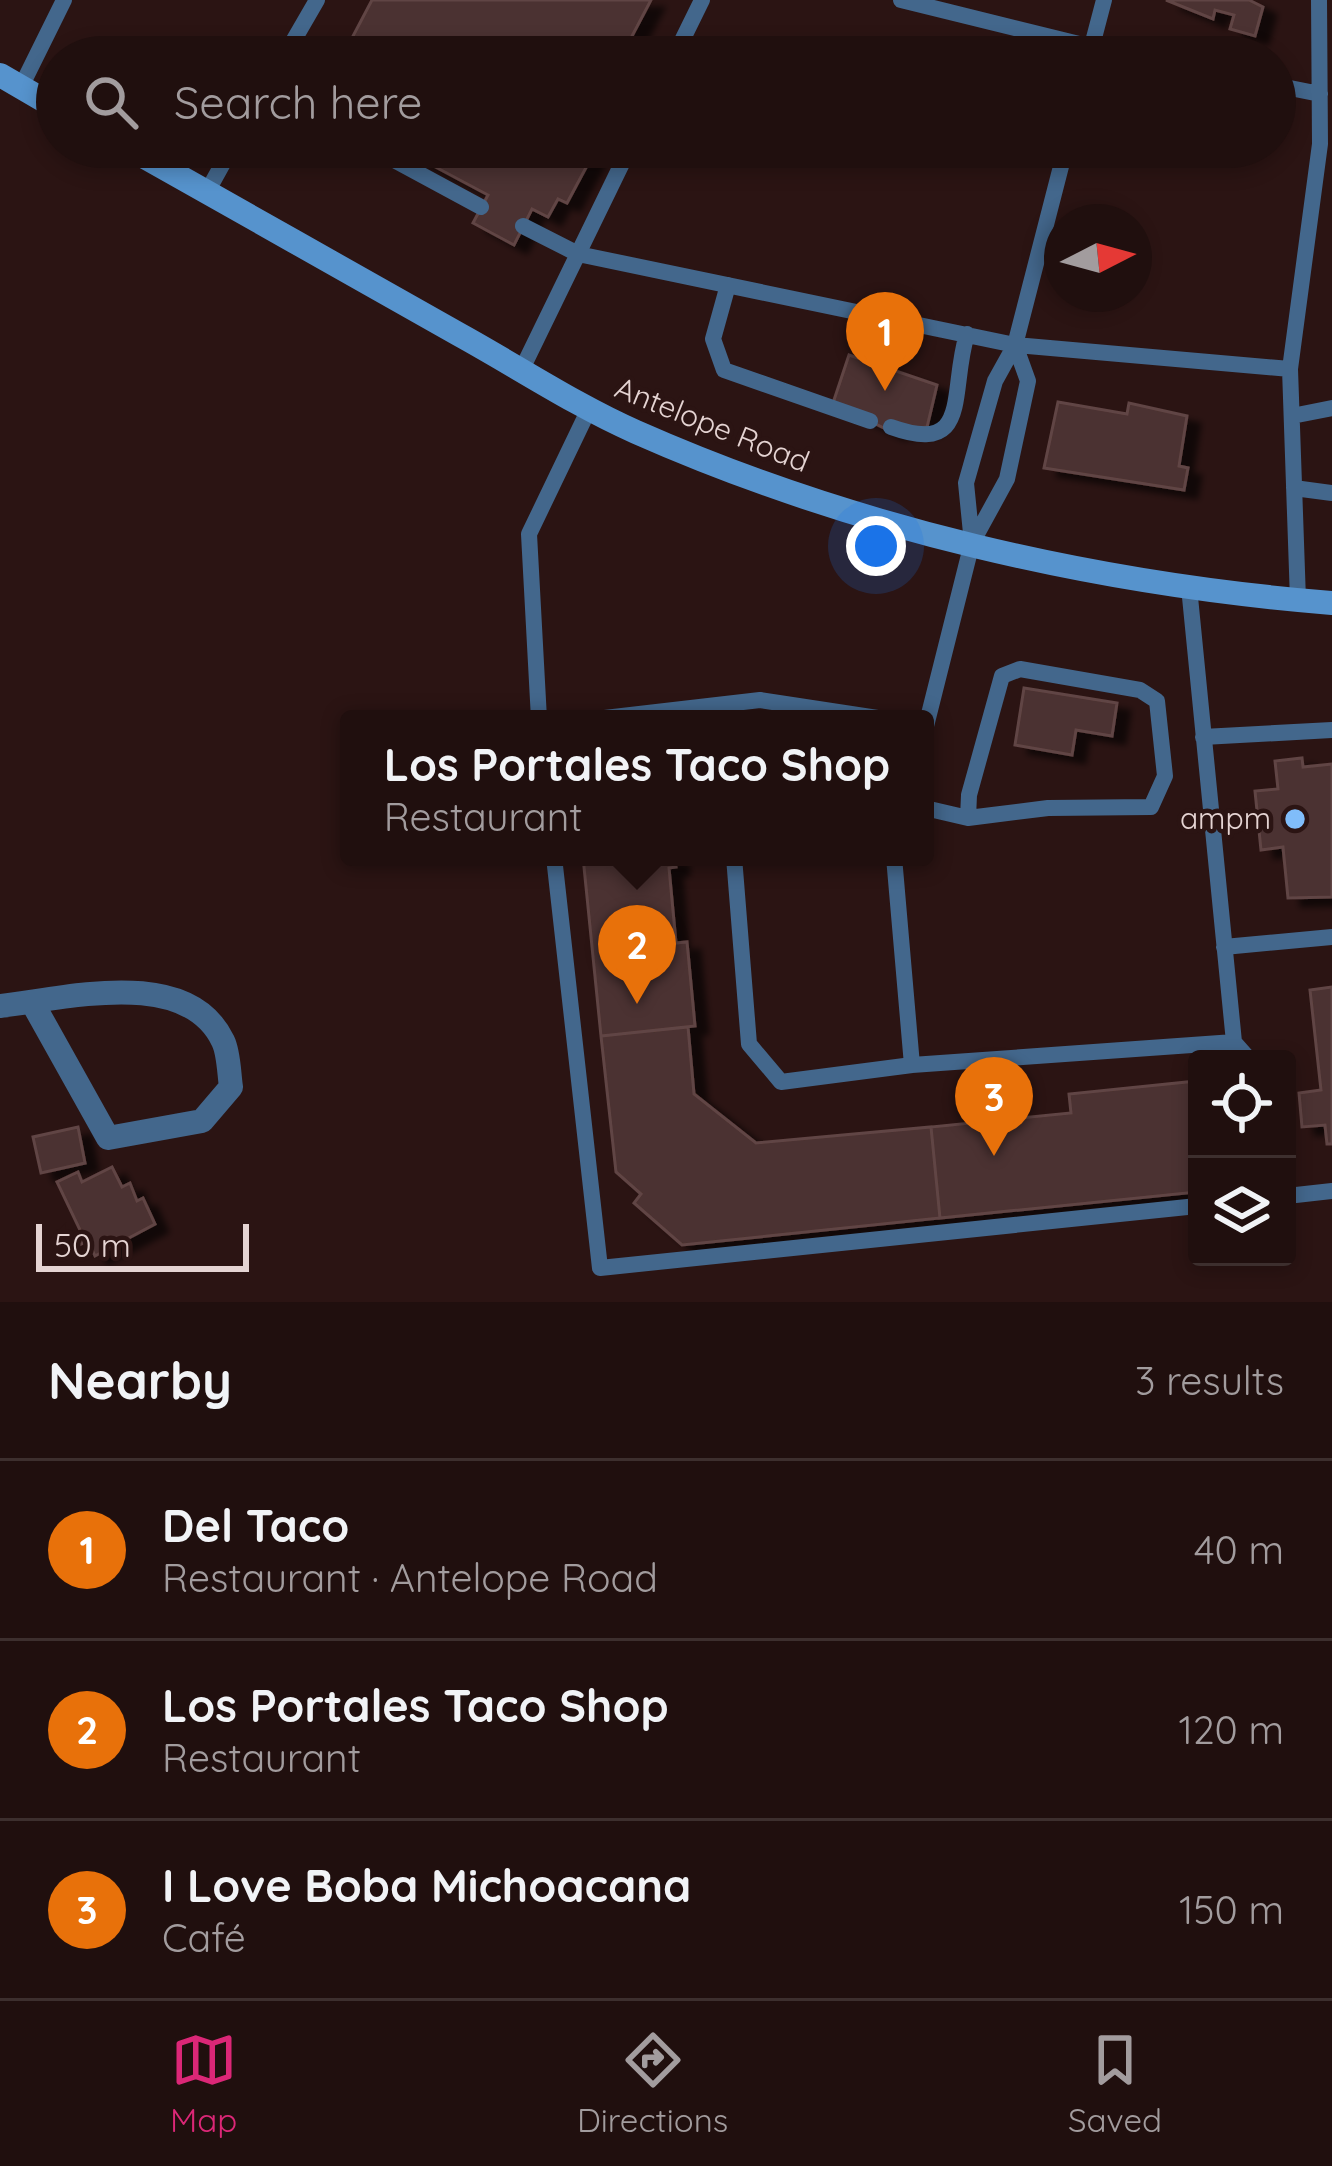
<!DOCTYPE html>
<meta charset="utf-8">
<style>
:root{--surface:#200f0e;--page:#2d1d1c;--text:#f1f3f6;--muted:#a29c9e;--line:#3d2f2e;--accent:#db2777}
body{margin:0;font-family:Quicksand,sans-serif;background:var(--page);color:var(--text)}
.controls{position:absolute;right:36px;bottom:36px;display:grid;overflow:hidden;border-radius:12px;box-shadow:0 6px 18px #0003}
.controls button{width:108px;height:108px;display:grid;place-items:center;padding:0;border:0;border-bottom:3px solid var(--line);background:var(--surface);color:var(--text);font:60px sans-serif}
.compass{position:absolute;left:1044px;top:204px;width:108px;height:108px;border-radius:50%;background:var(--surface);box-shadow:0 6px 18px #0003;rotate:84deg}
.scale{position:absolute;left:36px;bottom:30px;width:213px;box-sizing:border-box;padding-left:12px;border:6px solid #e5d4d3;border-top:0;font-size:33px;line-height:42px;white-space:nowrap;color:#e5d4d3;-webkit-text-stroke:9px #2b1413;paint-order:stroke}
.you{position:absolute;left:876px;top:546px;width:42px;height:42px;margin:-30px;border:9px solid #fff;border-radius:50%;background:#1a73e8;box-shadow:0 0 0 18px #1a73e833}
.badge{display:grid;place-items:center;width:78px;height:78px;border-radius:50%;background:var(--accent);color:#fff;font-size:39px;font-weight:700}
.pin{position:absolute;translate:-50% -99px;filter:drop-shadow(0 3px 6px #0008)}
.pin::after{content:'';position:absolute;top:63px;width:42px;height:36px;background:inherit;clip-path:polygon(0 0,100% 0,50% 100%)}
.popup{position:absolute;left:340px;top:710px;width:594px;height:156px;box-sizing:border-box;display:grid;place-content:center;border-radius:12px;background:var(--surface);filter:drop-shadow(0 3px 9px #0005);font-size:39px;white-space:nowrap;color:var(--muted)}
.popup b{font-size:45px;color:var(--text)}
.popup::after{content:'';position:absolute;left:50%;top:100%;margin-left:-24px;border:24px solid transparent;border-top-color:var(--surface)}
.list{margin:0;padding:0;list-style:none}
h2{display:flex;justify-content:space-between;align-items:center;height:156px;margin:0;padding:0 48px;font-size:51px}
h2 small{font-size:39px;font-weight:400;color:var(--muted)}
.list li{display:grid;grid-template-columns:78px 1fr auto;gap:36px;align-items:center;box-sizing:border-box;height:180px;padding:0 48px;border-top:3px solid var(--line)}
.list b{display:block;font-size:45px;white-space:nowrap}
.list p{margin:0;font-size:39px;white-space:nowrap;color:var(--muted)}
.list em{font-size:39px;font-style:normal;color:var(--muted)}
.icon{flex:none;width:66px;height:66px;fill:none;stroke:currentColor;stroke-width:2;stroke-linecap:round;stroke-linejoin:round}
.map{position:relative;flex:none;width:1332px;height:1302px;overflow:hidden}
.search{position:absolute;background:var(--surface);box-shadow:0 6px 18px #0003;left:36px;right:36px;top:36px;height:132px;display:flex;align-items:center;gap:30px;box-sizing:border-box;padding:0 42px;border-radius:66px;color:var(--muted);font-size:45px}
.sheet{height:696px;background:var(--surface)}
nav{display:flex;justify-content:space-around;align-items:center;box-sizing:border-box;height:168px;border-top:3px solid var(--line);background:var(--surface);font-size:33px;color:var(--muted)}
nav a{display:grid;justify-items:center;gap:6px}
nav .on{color:var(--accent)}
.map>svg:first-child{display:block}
.building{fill:#4b3130;stroke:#614544;stroke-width:3;filter:url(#shadow)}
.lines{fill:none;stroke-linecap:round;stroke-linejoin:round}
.lane{stroke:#43678c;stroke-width:16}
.street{stroke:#43678c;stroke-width:24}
.secondary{stroke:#5693cd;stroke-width:24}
.poi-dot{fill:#80bdfa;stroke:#2b1413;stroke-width:4.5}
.labels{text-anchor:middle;stroke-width:9;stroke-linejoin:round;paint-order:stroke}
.street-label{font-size:30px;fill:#e5d4d3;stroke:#2b1413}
.poi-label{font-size:30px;fill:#e5d4d3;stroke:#2b1413;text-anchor:end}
</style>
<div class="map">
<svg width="1332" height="1302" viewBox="0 0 1332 1302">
<defs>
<filter id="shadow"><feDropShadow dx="13" dy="8" stdDeviation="3" flood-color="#0009"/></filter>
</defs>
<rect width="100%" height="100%" fill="#2b1413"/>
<!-- building -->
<path class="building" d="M372 0H651L621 57H342Z
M1166 0H1249L1263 7 1255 36 1230 29 1234 15 1215 10 1213 19Z
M398 147H597L567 203 558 199 548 217 532 209 514 245 473 223 488 195Z
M849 355 937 385 927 427 890 431 833 403Z
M1058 402 1127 414 1129 403 1187 416 1179 466 1188 468 1184 490 1044 468Z
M1024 688 1117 703 1112 736 1076 730 1072 755 1015 745Z
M1302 758 1303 767 1332 764V897L1288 898 1283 847 1261 850 1255 791 1278 789 1275 761Z
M583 857H675L676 867 669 868 676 943 687 942 695 1026 601 1036Z
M1332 987V1144H1327L1325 1125 1302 1127 1299 1093 1321 1090 1310 990Z
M688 1027 694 1094 756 1143 931 1127 940 1218 682 1245 634 1203 641 1194 616 1172 601 1036Z
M1197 1081V1192L940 1218 931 1127 1071 1113 1069 1094Z
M78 1127 85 1163 41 1173 33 1137Z
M112 1167 122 1187 130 1183 137 1201 143 1198 155 1224 95 1256 88 1241 77 1246 73 1236 81 1232 57 1182 78 1172 82 1182Z"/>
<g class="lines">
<!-- lane -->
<path class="lane" d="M901 0 1132 57
M284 57 317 0
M674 57 702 0
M1089 57 1104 0
M1275 85 1320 94
M21 87 64 0
M370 147 481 207
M207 192 232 147
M523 226 578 254 1015 345 1290 369
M728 285 713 339 724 370 870 421
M522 369 630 147
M1292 416 1332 408
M891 427C972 456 949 393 967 334
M1294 488 1332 493
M972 543 966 483 995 381 1015 345 1066 147
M1298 600 1290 369 1320 144 1319 0
M539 719 529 534 590 407
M596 719 760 700 884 719
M925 730 972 543 1007 479 1028 381 1015 345
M1203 737 1332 730
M925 808 968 818 1048 808 1151 807 1165 776 1157 701 1140 690 1020 669 1002 676 969 795 968 818
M554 857 600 1268 1197 1206
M734 857 749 1044 781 1082 912 1065
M894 857 912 1065 1234 1042 1189 587
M1224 947 1332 937
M1234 1042 1249 1059
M1287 1196 1332 1191"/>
<!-- street -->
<path class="street" d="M0 1006C64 999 187 965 223 1041 229 1053 229 1074 231 1087L202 1121 108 1138 32 1002"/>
<!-- secondary -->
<path class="secondary" d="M0 75 57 108
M127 147C238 210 349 272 460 335 518 367 575 405 636 432 853 528 1095 584 1332 603"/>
</g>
<!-- markers -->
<circle class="poi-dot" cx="1295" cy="819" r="12"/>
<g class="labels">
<!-- street labels -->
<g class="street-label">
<text transform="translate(712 425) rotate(22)" y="10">Antelope Road</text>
</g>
<!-- poi labels -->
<g class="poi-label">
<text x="1271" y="829">ampm</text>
</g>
</g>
</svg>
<div class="controls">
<button><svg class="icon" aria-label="locate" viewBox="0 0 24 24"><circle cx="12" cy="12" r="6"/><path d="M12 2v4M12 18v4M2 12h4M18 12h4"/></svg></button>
<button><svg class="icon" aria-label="layers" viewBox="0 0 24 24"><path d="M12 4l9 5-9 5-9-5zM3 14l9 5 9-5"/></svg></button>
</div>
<svg class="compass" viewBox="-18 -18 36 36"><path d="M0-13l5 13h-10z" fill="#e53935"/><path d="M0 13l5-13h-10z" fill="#a29c9e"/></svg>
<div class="scale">50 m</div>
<div class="you"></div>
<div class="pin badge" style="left:885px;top:391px;background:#e8710a">1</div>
<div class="pin badge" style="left:637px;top:1004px;background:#e8710a">2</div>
<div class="popup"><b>Los Portales Taco Shop</b>Restaurant</div>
<div class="pin badge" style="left:994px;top:1156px;background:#e8710a">3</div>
<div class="search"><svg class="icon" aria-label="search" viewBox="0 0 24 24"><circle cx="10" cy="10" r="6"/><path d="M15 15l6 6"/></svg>Search here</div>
</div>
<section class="sheet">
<h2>Nearby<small>3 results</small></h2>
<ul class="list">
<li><span class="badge" style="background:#e8710a">1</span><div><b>Del Taco</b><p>Restaurant · Antelope Road</p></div><em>40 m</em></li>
<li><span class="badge" style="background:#e8710a">2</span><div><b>Los Portales Taco Shop</b><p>Restaurant</p></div><em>120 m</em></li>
<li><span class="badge" style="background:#e8710a">3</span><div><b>I Love Boba Michoacana</b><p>Café</p></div><em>150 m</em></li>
</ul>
</section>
<nav>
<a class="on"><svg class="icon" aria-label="map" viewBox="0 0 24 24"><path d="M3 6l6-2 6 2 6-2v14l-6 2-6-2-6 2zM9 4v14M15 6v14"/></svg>Map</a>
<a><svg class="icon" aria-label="directions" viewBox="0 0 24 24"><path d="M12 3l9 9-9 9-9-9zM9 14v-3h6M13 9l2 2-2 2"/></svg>Directions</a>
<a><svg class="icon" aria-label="saved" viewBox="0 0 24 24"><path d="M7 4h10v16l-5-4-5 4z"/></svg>Saved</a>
</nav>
